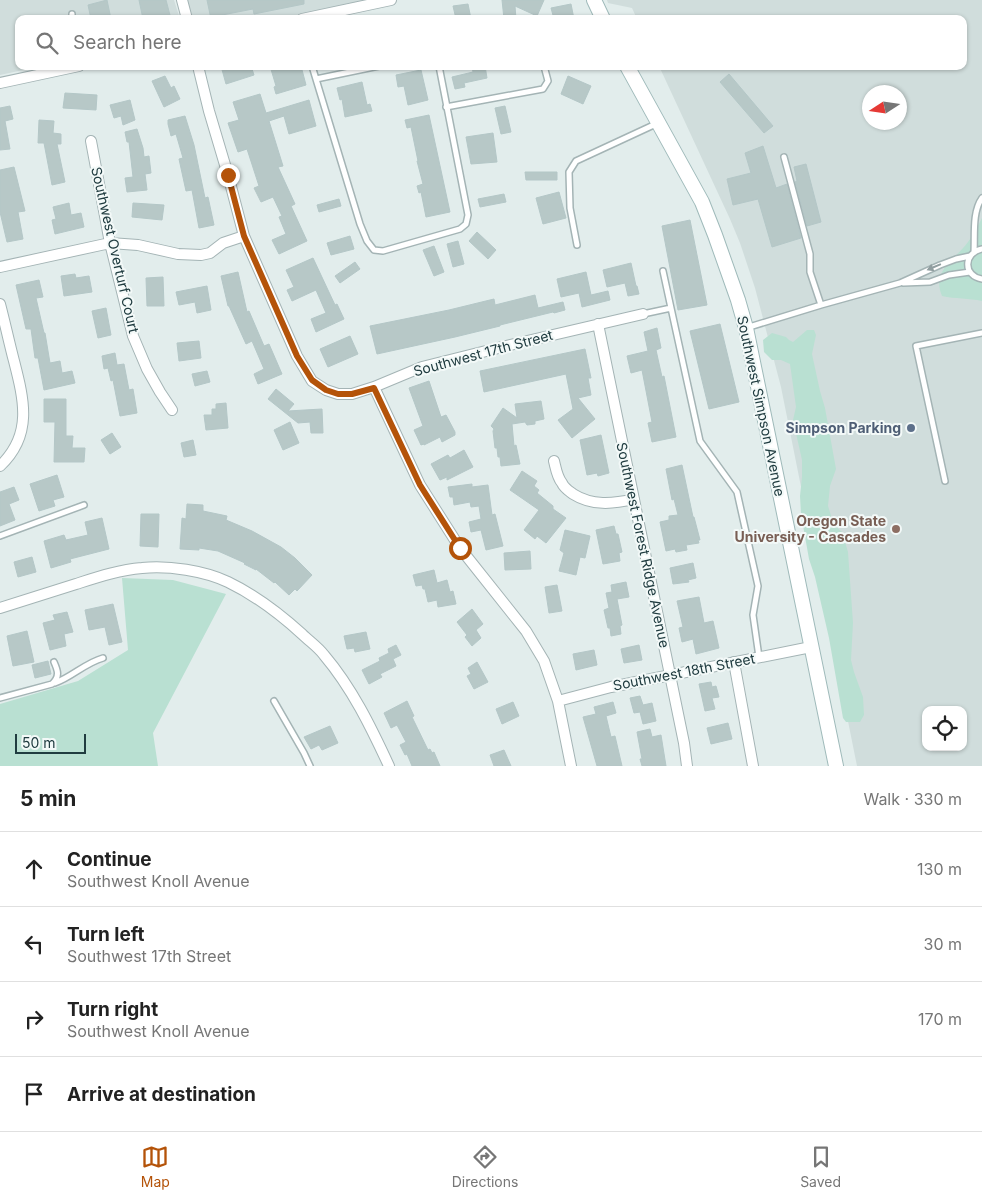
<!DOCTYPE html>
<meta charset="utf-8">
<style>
:root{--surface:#fff;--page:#f2f2f2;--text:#222;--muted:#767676;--line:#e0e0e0;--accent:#b45309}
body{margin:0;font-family:Inter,sans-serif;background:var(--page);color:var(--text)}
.controls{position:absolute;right:15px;bottom:15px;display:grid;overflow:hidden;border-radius:10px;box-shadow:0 1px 4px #0004}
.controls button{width:45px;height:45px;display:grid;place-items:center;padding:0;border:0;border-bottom:1px solid var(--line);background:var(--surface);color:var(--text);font:25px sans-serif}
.compass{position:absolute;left:862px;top:85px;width:45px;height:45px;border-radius:50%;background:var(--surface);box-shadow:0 1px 4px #0004;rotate:258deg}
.scale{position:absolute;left:15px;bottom:12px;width:71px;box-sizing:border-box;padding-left:5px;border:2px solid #203c40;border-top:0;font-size:14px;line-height:18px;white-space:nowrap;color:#203c40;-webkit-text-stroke:4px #f3f9f8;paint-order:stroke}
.stop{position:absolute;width:15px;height:15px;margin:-11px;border:4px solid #b45309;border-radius:50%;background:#fff}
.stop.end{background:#b45309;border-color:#fff;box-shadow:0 1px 5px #0008}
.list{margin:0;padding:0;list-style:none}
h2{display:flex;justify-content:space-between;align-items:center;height:65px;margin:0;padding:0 20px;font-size:21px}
h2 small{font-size:16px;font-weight:400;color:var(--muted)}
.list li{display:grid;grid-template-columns:32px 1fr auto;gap:15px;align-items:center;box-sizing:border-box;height:75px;padding:0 20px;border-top:1px solid var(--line)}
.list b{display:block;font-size:19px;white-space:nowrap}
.list p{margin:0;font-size:16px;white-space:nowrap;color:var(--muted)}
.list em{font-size:16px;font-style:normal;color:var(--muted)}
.icon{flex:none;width:28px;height:28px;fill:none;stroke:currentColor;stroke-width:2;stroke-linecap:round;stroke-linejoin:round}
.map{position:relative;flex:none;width:982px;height:766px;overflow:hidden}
.search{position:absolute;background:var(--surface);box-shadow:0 1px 4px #0004;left:15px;right:15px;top:15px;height:55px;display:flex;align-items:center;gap:12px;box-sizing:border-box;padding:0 18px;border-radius:10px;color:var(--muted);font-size:19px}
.sheet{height:365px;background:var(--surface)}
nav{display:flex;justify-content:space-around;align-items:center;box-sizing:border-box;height:70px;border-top:1px solid var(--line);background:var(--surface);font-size:14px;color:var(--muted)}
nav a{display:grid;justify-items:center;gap:2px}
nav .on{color:var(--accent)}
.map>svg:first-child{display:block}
.built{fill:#d0dddc;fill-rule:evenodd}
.green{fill:#b9e0d2}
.building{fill:#b7c8c7;stroke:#b4c7c7}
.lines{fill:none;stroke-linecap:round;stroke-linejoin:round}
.lane-casing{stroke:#a4b4b5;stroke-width:8}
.street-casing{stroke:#a4b4b5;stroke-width:12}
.secondary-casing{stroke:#9fbaba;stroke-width:16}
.lane{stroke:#fff;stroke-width:5}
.street{stroke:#fff;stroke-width:10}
.secondary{stroke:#fff;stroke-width:14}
.oneway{fill:#909ea0}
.route{stroke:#b45309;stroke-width:6}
.service-dot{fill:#5c6f8a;stroke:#f3f9f8;stroke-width:2}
.education-dot{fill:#8d6e63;stroke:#f3f9f8;stroke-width:2}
.labels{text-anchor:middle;stroke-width:4;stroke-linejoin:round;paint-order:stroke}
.street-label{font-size:14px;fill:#203c40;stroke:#f3f9f8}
.service-label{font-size:14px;font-weight:bold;fill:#4e5e75;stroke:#f3f9f8;text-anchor:end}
.education-label{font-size:14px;font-weight:bold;fill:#785e54;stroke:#f3f9f8;text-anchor:end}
</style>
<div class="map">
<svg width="982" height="766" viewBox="0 0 982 766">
<rect width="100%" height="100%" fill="#e2edec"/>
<!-- built -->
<path class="built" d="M0 0H174L180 19H19V66H42L0 75Z
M186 0H368L279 19H191Z
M607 0H982V766H857L781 387 755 288 740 243 730 219 659 66H963V19H637L632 8 608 3ZM870 92H900V122H870ZM926 710H963V747H926Z"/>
<!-- green -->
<path class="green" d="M982 218V301C969 298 955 299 942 296 931 270 955 260 968 242 973 235 978 226 982 218Z
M807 330H814L816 335 812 354 820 391 825 408 836 469 830 486 828 506 834 525 842 532 848 552 853 623 851 660 854 672 863 697 864 715 860 722H846L843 718 829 638 815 577 809 559 801 514 800 496 802 477V460L793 420 796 407 790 364 781 360H772L764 352 763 340 772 333 786 337 789 340 793 342Z
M122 578 173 580 226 594 153 733 158 766H0V704L78 681 128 650Z"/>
<!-- building -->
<path class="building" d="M107 0 111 19H91L88 5Z
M139 0H166L171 19H143Z
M207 0H304V4L254 14 253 9 222 15V19H211Z
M502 0H544L537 16 515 6 516 19H504Z
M468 4 471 19H456L453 6Z
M571 4 574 19H554L551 8Z
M221 66H251L254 75 226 84Z
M270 66H301L306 85 276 94 274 87 276 86Z
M472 66H485L487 78 464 83 465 87 455 89 452 77 473 72Z
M421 70 428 100 408 105 404 86 398 87 396 75Z
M729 74 773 126 764 133 720 82Z
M165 76 171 88 174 86 180 99 164 107 152 81Z
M568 76 591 86 583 104 561 94Z
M362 82 367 105 370 104 372 111 345 117 342 99 340 100 337 88Z
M65 93 97 95 96 110 63 108Z
M260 94 266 113 309 100 316 126 289 134 284 116 269 121 283 166 278 167 295 204 291 206 307 241 279 254 272 240 286 234 279 217 282 216 273 197 261 202 254 188 259 186 247 149 238 152 228 123 239 120 233 102Z
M130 100 135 120 123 125 121 116 114 118 110 105Z
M10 106 13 119 5 121 10 149 0 150V108Z
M505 106 511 132 501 134 495 108Z
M429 115 450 212 426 217 421 192 419 193 417 186 423 184 417 161H418L411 127 407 128 405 120Z
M185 116 194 145 205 198 208 197 214 225 199 228 192 190 186 191 179 159 183 158 176 134 171 136 168 124V120Z
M39 120 54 121 53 133 61 134V144H57L65 182 52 185 44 143H38Z
M137 129 143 148 144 157 149 156 151 173 145 174 147 190 127 192 125 178 133 177 129 142H127L125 132Z
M493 133 497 162 471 164 466 137Z
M763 146 776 188 787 184 801 238 772 247 758 199 733 205 727 179 751 173 745 153Z
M806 164 821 222 807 226 795 182 797 181 794 167Z
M14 167 25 211 18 212 23 239 7 242 0 212V170Z
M525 172H557V180H526Z
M559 192 566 218 543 224 536 198Z
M504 194 506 202 480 207 478 199Z
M339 199 341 206 319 212 317 205Z
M69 203 71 215 81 213 84 227 55 234 52 220 56 219 53 207Z
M133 203 164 205 162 220 132 217Z
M690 220 707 305 678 310 662 226Z
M477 232 496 250 488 259 469 241Z
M350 236 354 249 331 255 327 243Z
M458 241 464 264 453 267 447 244Z
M434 246 444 272 434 276 423 250Z
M313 258 335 305 337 304 344 319 316 332 311 319 326 313 316 290 292 301 287 290 294 287 286 270Z
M355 262 360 269 340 283 335 276Z
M631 263 636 286H637L639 294 628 296 625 283 607 287 603 270Z
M238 272 247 312 249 311 264 346 269 344 282 374 258 384 254 374 264 369 252 341 246 344 229 306H228L221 276Z
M586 272 591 295 608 291 610 300 582 307 579 293 561 297 557 279Z
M75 274 76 278 89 276 92 292 64 296 61 276Z
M163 277 164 306H147L146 278Z
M39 280 43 297 36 298 44 333H45L50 363 60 361 62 373 72 371 75 383 44 390 38 358H35L31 329H26L16 285Z
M207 286 211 310 197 313 195 302 179 305 176 292Z
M535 295 538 308 563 302 565 310 554 313 553 312 500 325V326L455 337 377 354 370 326 449 310 494 299 495 305Z
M106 308 111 335 98 338 92 311Z
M720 324 739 402 709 409 690 331Z
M657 328 661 348 656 350 662 377 664 376 676 437 652 442 648 423 652 422 642 370 631 373 627 356 648 351 644 332Z
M350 336 358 354 328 367 320 349Z
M199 341 201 358 179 361 177 343Z
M585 349 591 378H588L591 395 578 398 595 419 572 438 558 420 573 409 566 374 484 392 480 371Z
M115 353 117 365 124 364 129 390 133 389 137 413 120 416 113 380 111 381 108 368 104 369 102 356Z
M207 371 210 382 195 386 192 374Z
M429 381 441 417 446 415 455 432V435L442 442 440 437 424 445V444L421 445 414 430 423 426 409 388Z
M276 389 294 404 288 411 322 409 323 433H311L310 422 298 423 268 399Z
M44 399H66V436H73L72 448H85L84 462H54L55 422H44Z
M541 401 544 419 535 421V424L527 425 525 422 512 424 514 446 516 445 520 464 501 466 500 457H498L497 448H495L493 431 494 429 491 426 503 408 517 418 515 404Z
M226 403 228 428 206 430 204 415H212V409H216V404Z
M290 422 299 443 283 450 274 430Z
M112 433 121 447 110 454 101 440Z
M601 435 609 473 598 476 597 473 587 475 580 440Z
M193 440 196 455 184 457 181 443Z
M464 450 473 467 447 480V477L440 480 431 464 448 455 450 458Z
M682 465 693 517H694L700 540H698L699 543 686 545 687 550 676 552 675 549 666 551 660 522 669 520V516L678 515 674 499 672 500 666 469Z
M522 471 537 481 534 486 539 490 537 493 553 506V509L566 518 546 543 537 536 535 539 524 530 539 510 510 490Z
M57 475 64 497 53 500 55 506 39 511 30 484Z
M472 484V487L488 485 492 515 495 514 503 546 486 550 481 530 471 532 469 522 481 519 479 506 471 507 470 502 454 505 453 497H450L448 487Z
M14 487 19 500 9 504 15 520 0 526V492Z
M187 504 203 505V511L227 516 226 520 252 531 281 547 295 558 312 575 297 591 295 589 289 595 275 582 274 583 256 569V570L244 564 245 563 218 551 199 548V550L180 549 182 518 186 519Z
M141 514H159L158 547 140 546Z
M102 518 109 549 70 559 71 562 51 568 44 541 64 535 66 540 88 535 85 522Z
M614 526 616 534H618L622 552 619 553 620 561 603 564 596 530Z
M565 530 590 536 585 558 580 557 576 575 559 571 564 553 560 550Z
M530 551 531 569 505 570 504 553Z
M32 557 36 572 18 577 14 562Z
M693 563 696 578 688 580 689 582 673 584 670 568Z
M434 570 437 583 447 580 450 592 453 591 456 604 438 607 437 600 428 602 425 589H423L422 585 416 586 413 575Z
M626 582 629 597 617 599 622 625 620 626 621 634 611 636 610 628H608L604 610 609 608 606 593 612 592 611 585Z
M557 585 562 611 549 613 545 587Z
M699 597 704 623 713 621 719 648 696 654 693 639 682 642 679 628 683 627 677 601Z
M113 604 122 642 109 645 105 627 89 630 85 610Z
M472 609 483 624 476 630 481 638 472 646 465 637 467 635 457 622Z
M67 612 73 632 64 634 66 646 50 650 43 623 55 620 53 615Z
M27 631 34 662 13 666 7 636Z
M366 632 370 649 355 652 354 648 347 649 344 636Z
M396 645 401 655 393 659 396 666 380 674 382 677 369 684 362 670 380 661 379 658 389 653 388 649Z
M639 645 642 660 624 663 621 649Z
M594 650 597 665 576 670 573 654Z
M48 661 51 674 35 678 32 665Z
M477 662 488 682 474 689 467 676 471 674 468 668Z
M711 682 712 687 716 686 719 697 712 698 715 709 705 711 699 684Z
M640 696 643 705 652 703 656 721 643 724 640 712 634 713 630 698Z
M407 701 414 716 412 717 428 750 430 749 432 753 434 752 440 766H412L407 754 405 755 400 745 406 742 397 725 391 728 384 713Z
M513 702 519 716 502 724 496 709Z
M613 702 616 713 606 716 611 737 615 736 622 766H597L583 717 596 714 594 707Z
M728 723 732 739 711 744 707 728Z
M330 726 338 743 322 750 319 745 311 749 304 737Z
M650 729 652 737 661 735 666 766H642L640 759H642L637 732Z
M504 750 511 766H494L490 755Z"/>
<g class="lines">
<!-- lane casing -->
<g class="lane-casing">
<path id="lane" d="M72 14V19
M312 66 360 224 367 241 374 250 383 251 460 229 466 224 468 215 439 66
M316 79 379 66
M446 107 543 89 548 81 544 66
M784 157 810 254V272L821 305
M577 245 570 208 569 172 576 161 658 123
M982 249C963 253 963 276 982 279
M974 252C975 235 972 212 982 198
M903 283 930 282 949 275 970 272
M671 308 700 441 737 492 758 586 753 615 759 657
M643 314 671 308 663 271
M746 328 821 305 900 283 940 265 956 259 970 256
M945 481 916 346 982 333
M0 536 84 505
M55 683C72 677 85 663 103 658
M0 698 52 684C60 676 58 671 54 662
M274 701 304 753 310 766"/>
</g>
<!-- street casing -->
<g class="street-casing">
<path id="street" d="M182 0 187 19
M302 19 391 0
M198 66 209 111 228 175 244 236 297 356 312 381 326 390 338 394H352L374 387 422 367 510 345 643 314
M0 83 79 66
M91 141 110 243 133 336 147 369 160 392 172 410
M0 267 110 243 138 245 178 254 201 255 210 253 223 243 244 236
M0 304C5 323 9 342 14 361 24 400 33 435 0 466
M598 324 684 743 687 766
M374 387 420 485 460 548 526 631 544 661 558 701 571 766
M554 461C556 469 557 477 562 483 564 488 569 491 573 494 592 506 613 504 634 499
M0 608C25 600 51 592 76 584 98 577 119 570 142 568 168 565 205 571 228 582 255 595 280 614 302 634 309 641 318 647 324 655 352 688 371 727 389 766
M734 662 753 766
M558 701 611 687 811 647"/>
</g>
<!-- secondary casing -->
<g class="secondary-casing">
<path id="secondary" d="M594 0 603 19
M627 66 702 202 715 235 738 300 746 328 836 766"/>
</g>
<!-- lane -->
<use href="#lane" class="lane"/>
<!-- street -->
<use href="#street" class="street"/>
<!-- secondary -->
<use href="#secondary" class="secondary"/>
</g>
<!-- one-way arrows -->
<defs><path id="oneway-solid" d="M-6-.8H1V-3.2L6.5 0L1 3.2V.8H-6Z" transform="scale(1.25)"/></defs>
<use class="oneway" href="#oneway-solid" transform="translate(934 267) rotate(157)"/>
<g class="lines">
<!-- route -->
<path class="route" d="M228 175 244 236 297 356 312 380 326 390 338 394H352L374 388 420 485 460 548"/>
</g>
<!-- markers -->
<circle class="service-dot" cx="911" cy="428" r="5"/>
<circle class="education-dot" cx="896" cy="529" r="5"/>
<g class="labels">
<!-- street labels -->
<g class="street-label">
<text transform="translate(115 250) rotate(77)" y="5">Southwest Overturf Court</text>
<text transform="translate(483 353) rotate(-15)" y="5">Southwest 17th Street</text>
<text transform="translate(761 406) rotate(78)" y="5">Southwest Simpson Avenue</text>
<text transform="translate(643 545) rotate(78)" y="5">Southwest Forest Ridge Avenue</text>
<text transform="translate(684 672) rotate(-11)" y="5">Southwest 18th Street</text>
</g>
<!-- service labels -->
<g class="service-label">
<text x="901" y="433">Simpson Parking</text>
</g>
<!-- education labels -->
<g class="education-label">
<text x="886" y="526">Oregon State<tspan x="886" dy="16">University - Cascades</tspan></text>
</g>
</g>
</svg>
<div class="controls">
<button><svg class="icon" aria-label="locate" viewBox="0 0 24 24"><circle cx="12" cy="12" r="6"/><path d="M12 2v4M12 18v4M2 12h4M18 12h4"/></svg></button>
</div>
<svg class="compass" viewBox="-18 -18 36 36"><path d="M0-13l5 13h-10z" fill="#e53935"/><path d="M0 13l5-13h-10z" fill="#767676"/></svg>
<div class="scale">50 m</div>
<div class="stop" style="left:460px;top:548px"></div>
<div class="stop end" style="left:228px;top:175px"></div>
<div class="search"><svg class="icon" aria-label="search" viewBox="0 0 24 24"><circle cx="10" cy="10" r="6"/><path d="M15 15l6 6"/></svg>Search here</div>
</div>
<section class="sheet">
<h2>5 min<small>Walk · 330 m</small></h2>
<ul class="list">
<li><svg class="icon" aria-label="ahead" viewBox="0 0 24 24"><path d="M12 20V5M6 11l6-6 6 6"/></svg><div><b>Continue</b><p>Southwest Knoll Avenue</p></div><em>130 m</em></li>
<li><svg class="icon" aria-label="left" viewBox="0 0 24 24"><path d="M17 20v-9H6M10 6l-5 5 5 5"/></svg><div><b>Turn left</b><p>Southwest 17th Street</p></div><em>30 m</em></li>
<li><svg class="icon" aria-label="right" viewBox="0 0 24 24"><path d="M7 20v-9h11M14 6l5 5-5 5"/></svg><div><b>Turn right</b><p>Southwest Knoll Avenue</p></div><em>170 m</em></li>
<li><svg class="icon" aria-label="arrive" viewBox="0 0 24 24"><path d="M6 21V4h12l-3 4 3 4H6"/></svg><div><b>Arrive at destination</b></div></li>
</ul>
</section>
<nav>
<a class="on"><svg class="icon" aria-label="map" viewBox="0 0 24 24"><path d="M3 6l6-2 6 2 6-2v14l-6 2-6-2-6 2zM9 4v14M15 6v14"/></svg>Map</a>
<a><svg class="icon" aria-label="directions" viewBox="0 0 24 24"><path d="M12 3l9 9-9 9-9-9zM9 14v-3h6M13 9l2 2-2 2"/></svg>Directions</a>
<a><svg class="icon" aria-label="saved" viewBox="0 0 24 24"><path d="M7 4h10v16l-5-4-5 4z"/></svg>Saved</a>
</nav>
